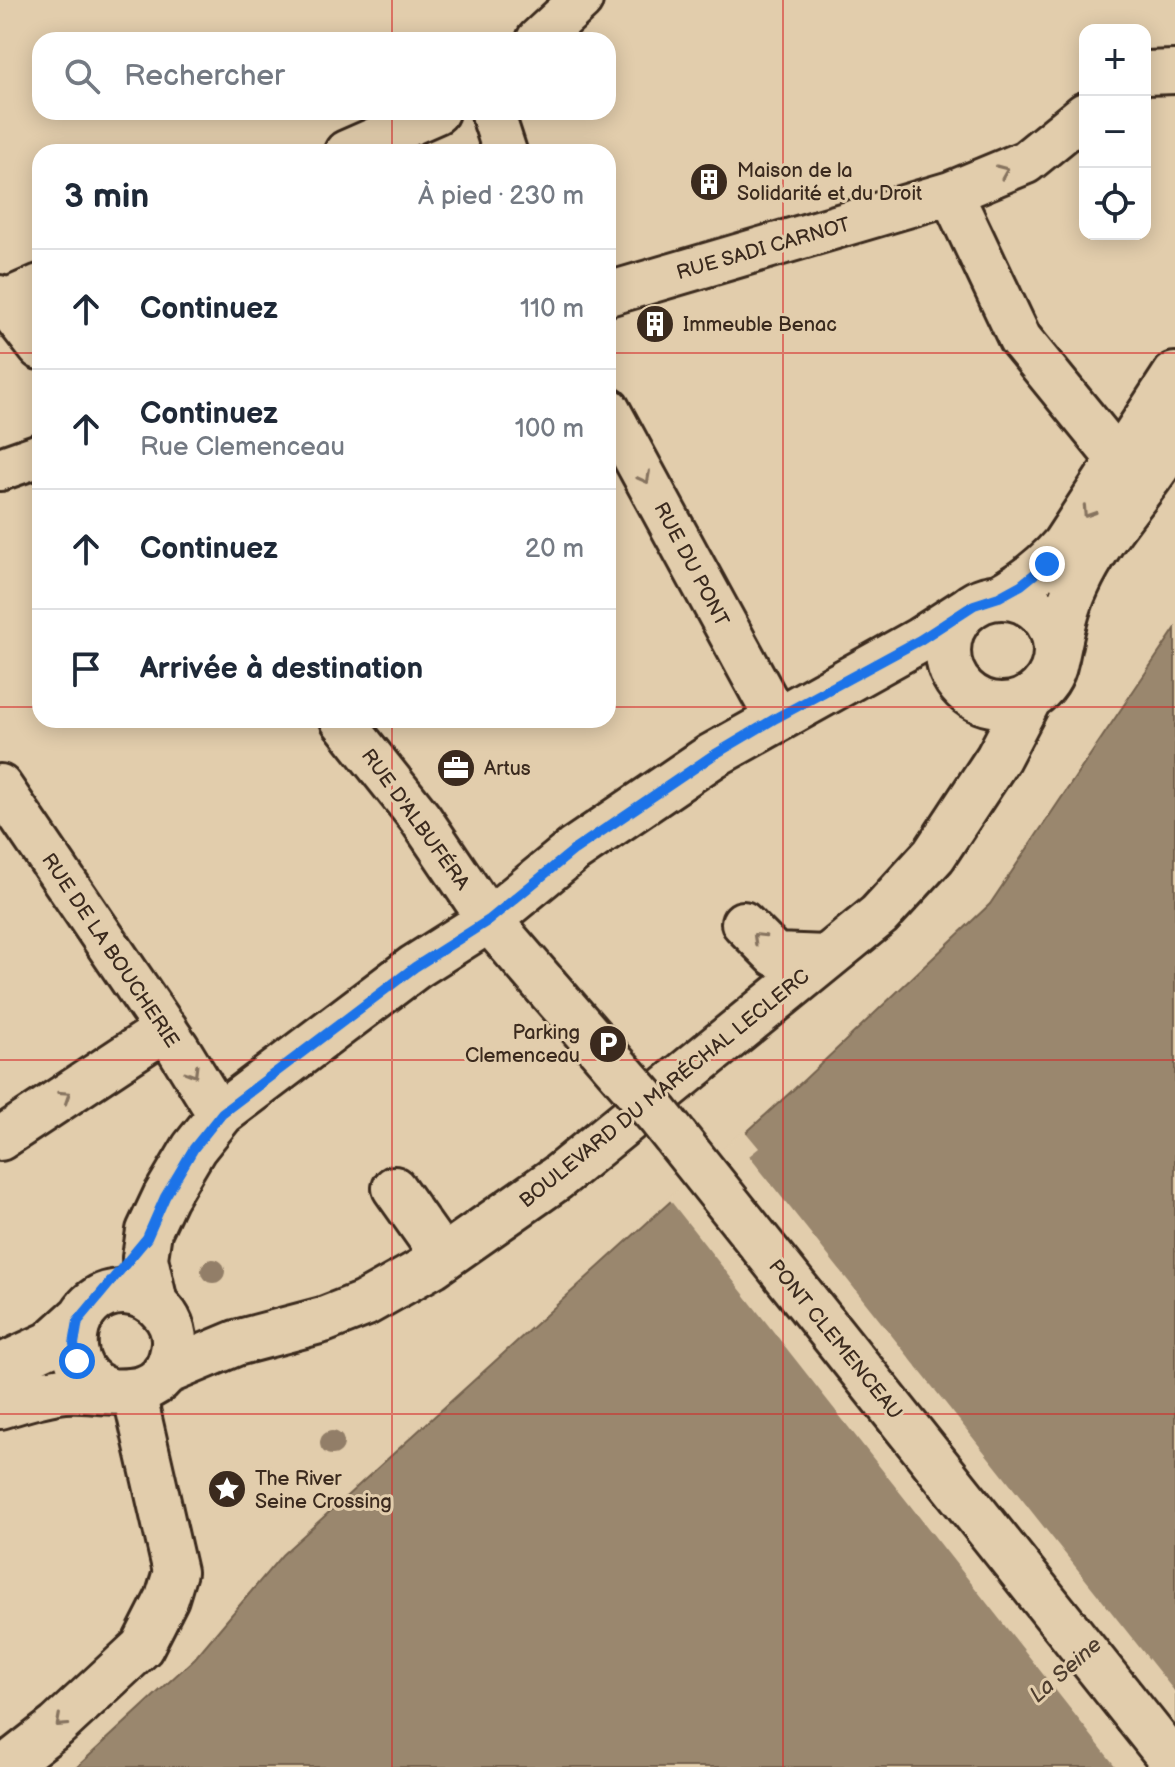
<!DOCTYPE html>
<html lang="fr">
<meta charset="utf-8">
<style>
:root{--surface:#fff;--page:#f6f6f7;--text:#1f2937;--muted:#747a83;--line:#e0e1e3}
body{margin:0;font-family:"Balsamiq Sans",sans-serif;background:var(--page);color:var(--text)}
.controls{position:absolute;right:24px;top:24px;display:grid;overflow:hidden;border-radius:16px;box-shadow:0 4px 20px #0003}
.controls button{width:72px;height:72px;display:grid;place-items:center;padding:0;border:0;border-bottom:2px solid var(--line);background:var(--surface);color:var(--text);font:40px sans-serif}
.stop{position:absolute;width:24px;height:24px;margin:-18px;border:6px solid #1a73e8;border-radius:50%;background:#fff}
.stop.end{background:#1a73e8;border-color:#fff;box-shadow:0 2px 8px #0008}
.list{margin:0;padding:0;list-style:none}
h2{display:flex;justify-content:space-between;align-items:center;height:104px;margin:0;padding:0 32px;font-size:34px}
h2 small{font-size:26px;font-weight:400;color:var(--muted)}
.list li{display:grid;grid-template-columns:52px 1fr auto;gap:24px;align-items:center;box-sizing:border-box;height:120px;padding:0 32px;border-top:2px solid var(--line)}
.list b{display:block;font-size:30px;white-space:nowrap}
.list p{margin:0;font-size:26px;white-space:nowrap;color:var(--muted)}
.list em{font-size:26px;font-style:normal;color:var(--muted)}
.icon{flex:none;width:44px;height:44px;fill:none;stroke:currentColor;stroke-width:2;stroke-linecap:round;stroke-linejoin:round}
.map{position:relative;flex:none;width:1175px;height:1767px;overflow:hidden}
.search{position:absolute;background:var(--surface);box-shadow:0 4px 20px #0003;left:32px;top:32px;width:584px;height:88px;display:flex;align-items:center;gap:20px;box-sizing:border-box;padding:0 28px;border-radius:24px;color:var(--muted);font-size:30px}
.panel{position:absolute;background:var(--surface);box-shadow:0 4px 20px #0003;left:32px;top:144px;width:584px;height:584px;border-radius:24px}
.map>svg:first-child{display:block}
.water{fill:#9a876e;stroke:#74624e;stroke-width:2}
.pier{fill:#e2cdac}
.lines{fill:none;stroke-linecap:round;stroke-linejoin:round}
.minor-casing{stroke:#3b2a1e;stroke-width:48}
.major-casing{stroke:#3b2a1e;stroke-width:50}
.minor{stroke:#e2cdac;stroke-width:42}
.major{stroke:#e2cdac;stroke-width:44}
.major-bridge-casing{stroke:#3b2a1e;stroke-width:50;stroke-linecap:butt}
.major-bridge{stroke:#e2cdac;stroke-width:44}
.tree{fill:#927e67}
.oneway{stroke:#86735e}
.route{stroke:#1a73e8;stroke-width:10}
.grid{fill:none;stroke:#d62828;stroke-width:2;stroke-opacity:0.55}
.labels{text-anchor:middle;stroke-width:6;stroke-linejoin:round;paint-order:stroke}
.poi-label{font-size:20px;fill:#3b2a1e;stroke:#e2cdac;text-anchor:start}
.street-label{font-size:20px;fill:#3b2a1e;stroke:#e2cdac}
.water-label{font-size:22px;font-style:italic;fill:#4e3d2e;stroke:#e2cdac}
</style>
<div class="map">
<svg width="1175" height="1767" viewBox="0 0 1175 1767">
<rect width="100%" height="100%" fill="#e2cdac"/>
<filter id="ink" filterUnits="userSpaceOnUse"><feTurbulence type="fractalNoise" baseFrequency=".0125" numOctaves="2"/><feDisplacementMap in="SourceGraphic" scale="16" xChannelSelector="R" yChannelSelector="G"/><feConvolveMatrix kernelMatrix="1 2 1 2 8 2 1 2 1" color-interpolation-filters="sRGB"/></filter>
<g filter="url(#ink)">
<!-- water -->
<path class="water" d="M1175 629V1767H77L195 1658 282 1555 804 1080 990 904Z"/>
<!-- pier -->
<path class="pier" d="M744 1130 759 1148 749 1156 1175 1692V1767H1116L669 1199 660 1206Z"/>
<g class="lines">
<!-- minor casing -->
<g class="minor-casing">
<path id="minor" d="M538 40 581 0
M1145 73 1175 72
M492 112 505 152
M346 152 437 112
M951 193 1020 339 1112 452 1115 470
M608 294 951 193 1026 162 1085 114
M0 297 40 348
M4 302 40 286
M608 409 776 718
M0 469 40 455
M342 720 420 818 489 920
M0 786 178 1048 210 1100 222 1113
M743 923 775 955 827 957
M0 1139 166 1029
M394 1188 433 1243V1265
M0 1767 11 1762 57 1726 142 1647 167 1598 175 1572 138 1410 131 1392"/>
</g>
<!-- major casing -->
<g class="major-casing">
<path id="major" d="M999 597C1024 583 1045 567 1064 545L1175 375
M948 651a54 54 0 1 1 108 0a54 54 0 1 1-108 0Z
M1056 658C1061 633 1066 608 1077 585 1100 533 1146 489 1175 439
M489 920 545 985
M155 1303 145 1258 149 1231 165 1197 194 1148 222 1113 415 967 489 920 574 850 712 756 920 640 968 609
M0 1367 50 1344 81 1316
M164 1373 236 1343 323 1320 364 1304 433 1265 557 1178 879 915 934 855 998 758 1030 697
M0 1406C21 1400 43 1392 65 1390 105 1387 162 1409 173 1351 176 1337 172 1322 162 1311 153 1300 140 1293 125 1292 66 1290 56 1376 111 1391"/>
</g>
<!-- minor -->
<use href="#minor" class="minor"/>
<!-- major -->
<use href="#major" class="major"/>
<!-- major-bridge casing -->
<g class="major-bridge-casing">
<path id="major-bridge" d="M545 985 658 1115 1175 1764"/>
</g>
<!-- major-bridge -->
<use href="#major-bridge" class="major-bridge"/>
</g>
<!-- trees -->
<g class="tree">
<circle cx="213" cy="1271" r="12"/>
<circle cx="332" cy="1443" r="12"/>
</g>
<!-- one-way arrows -->
<defs><path id="oneway-chevron" d="M-2-3.5L2.5 0L-2 3.5" fill="none" stroke-width="1.6" stroke-linecap="round" stroke-linejoin="round" transform="scale(2)"/></defs>
<g class="oneway">
<use href="#oneway-chevron" transform="translate(1003 171) rotate(-23)"/>
<use href="#oneway-chevron" transform="translate(645 478) rotate(62)"/>
<use href="#oneway-chevron" transform="translate(1088 512) rotate(123)"/>
<use href="#oneway-chevron" transform="translate(758 938) rotate(-136)"/>
<use href="#oneway-chevron" transform="translate(193 1072) rotate(59)"/>
<use href="#oneway-chevron" transform="translate(65 1096) rotate(-33)"/>
<use href="#oneway-chevron" transform="translate(61 1722) rotate(138)"/>
</g>
</g>
<g class="lines" filter="url(#ink)">
<!-- route -->
<path class="route" d="M77 1361 74 1344 78 1321 147 1238 165 1197 194 1148 222 1113 415 967 489 920 574 850 712 756 776 718 920 640 974 605 999 597 1021 585 1047 564"/>
</g>
<!-- grid -->
<path class="grid" d="M392 0V40M783 0V1767M392 112V152M0 353H40M608 353H1175M0 707H40M608 707H1175M392 720V1767M0 1060H1175M0 1414H1175"/>
<!-- icons -->
<defs>
<g id="building-disc" transform="scale(2)"><circle r="9.5" fill="#3b2a1e" stroke="#e2cdac"/><path d="M-4-6H4V6H1V3H-1V6H-4ZM-2.5-4.3h1.7v1.8h-1.7ZM.8-4.3h1.7v1.8H.8ZM-2.5-1h1.7V.8h-1.7ZM.8-1h1.7V.8H.8Z" fill="#fff"/></g>
<g id="office-disc" transform="scale(2)"><circle r="9.5" fill="#3b2a1e" stroke="#e2cdac"/><path d="M-6-3h4V-5.5h4V-3h4V5H-6ZM-1-4.5V-3h2v-1.5ZM-6 0V1H6V0Z" fill="#fff"/></g>
<g id="parking-disc" transform="scale(2)"><circle r="9.5" fill="#3b2a1e" stroke="#e2cdac"/><path d="M-3.5-5.5H1a3.5 3.5 0 0 1 0 7H-1V5.5H-3.5ZM-1-3.4V-.6H.8a1.4 1.4 0 0 0 0-2.8Z" fill="#fff"/></g>
<g id="sight-disc" transform="scale(2)"><circle r="9.5" fill="#3b2a1e" stroke="#e2cdac"/><path d="M0-6L1.8-2.2L6-1.7L2.9 1.2L3.7 5.4L0 3.3L-3.7 5.4L-2.9 1.2L-6-1.7L-1.8-2.2Z" fill="#fff"/></g>
</defs>
<g fill-rule="evenodd">
<use href="#building-disc" x="709" y="182"/>
<use href="#building-disc" x="655" y="324"/>
<use href="#office-disc" x="456" y="768"/>
<use href="#parking-disc" x="608" y="1044"/>
<use href="#sight-disc" x="227" y="1489"/>
</g>
<g class="labels">
<!-- poi labels -->
<g class="poi-label">
<text x="737" y="177">Maison de la<tspan x="737" dy="23">Solidarité et du Droit</tspan></text>
<text x="683" y="331">Immeuble Benac</text>
<text x="484" y="775">Artus</text>
<text x="580" y="1039" text-anchor="end">Parking<tspan x="580" dy="23">Clemenceau</tspan></text>
<text x="255" y="1485">The River<tspan x="255" dy="23">Seine Crossing</tspan></text>
</g>
<!-- street labels -->
<g class="street-label">
<text transform="translate(763 248) rotate(-16)" y="7">RUE SADI CARNOT</text>
<text transform="translate(692 564) rotate(62)" y="7">RUE DU PONT</text>
<text transform="translate(416 819) rotate(54)" y="7">RUE D'ALBUFÉRA</text>
<text transform="translate(111 950) rotate(56)" y="7">RUE DE LA BOUCHERIE</text>
<text transform="translate(664 1088) rotate(-39)" y="7">BOULEVARD DU MARÉCHAL LECLERC</text>
<text transform="translate(836 1339) rotate(51)" y="7">PONT CLEMENCEAU</text>
</g>
<!-- water labels -->
<g class="water-label">
<text transform="translate(1065 1669) rotate(-41)" y="8">La Seine</text>
</g>
</g>
</svg>
<div class="controls">
<button>+</button>
<button>−</button>
<button><svg class="icon" aria-label="locate" viewBox="0 0 24 24"><circle cx="12" cy="12" r="6"/><path d="M12 2v4M12 18v4M2 12h4M18 12h4"/></svg></button>
</div>
<div class="stop" style="left:77px;top:1361px"></div>
<div class="stop end" style="left:1047px;top:564px"></div>
<div class="search"><svg class="icon" aria-label="search" viewBox="0 0 24 24"><circle cx="10" cy="10" r="6"/><path d="M15 15l6 6"/></svg>Rechercher</div>
<section class="panel">
<h2>3 min<small>À pied · 230 m</small></h2>
<ul class="list">
<li><svg class="icon" aria-label="ahead" viewBox="0 0 24 24"><path d="M12 20V5M6 11l6-6 6 6"/></svg><div><b>Continuez</b></div><em>110 m</em></li>
<li><svg class="icon" aria-label="ahead" viewBox="0 0 24 24"><path d="M12 20V5M6 11l6-6 6 6"/></svg><div><b>Continuez</b><p>Rue Clemenceau</p></div><em>100 m</em></li>
<li><svg class="icon" aria-label="ahead" viewBox="0 0 24 24"><path d="M12 20V5M6 11l6-6 6 6"/></svg><div><b>Continuez</b></div><em>20 m</em></li>
<li><svg class="icon" aria-label="arrive" viewBox="0 0 24 24"><path d="M6 21V4h12l-3 4 3 4H6"/></svg><div><b>Arrivée à destination</b></div></li>
</ul>
</section>
</div>
